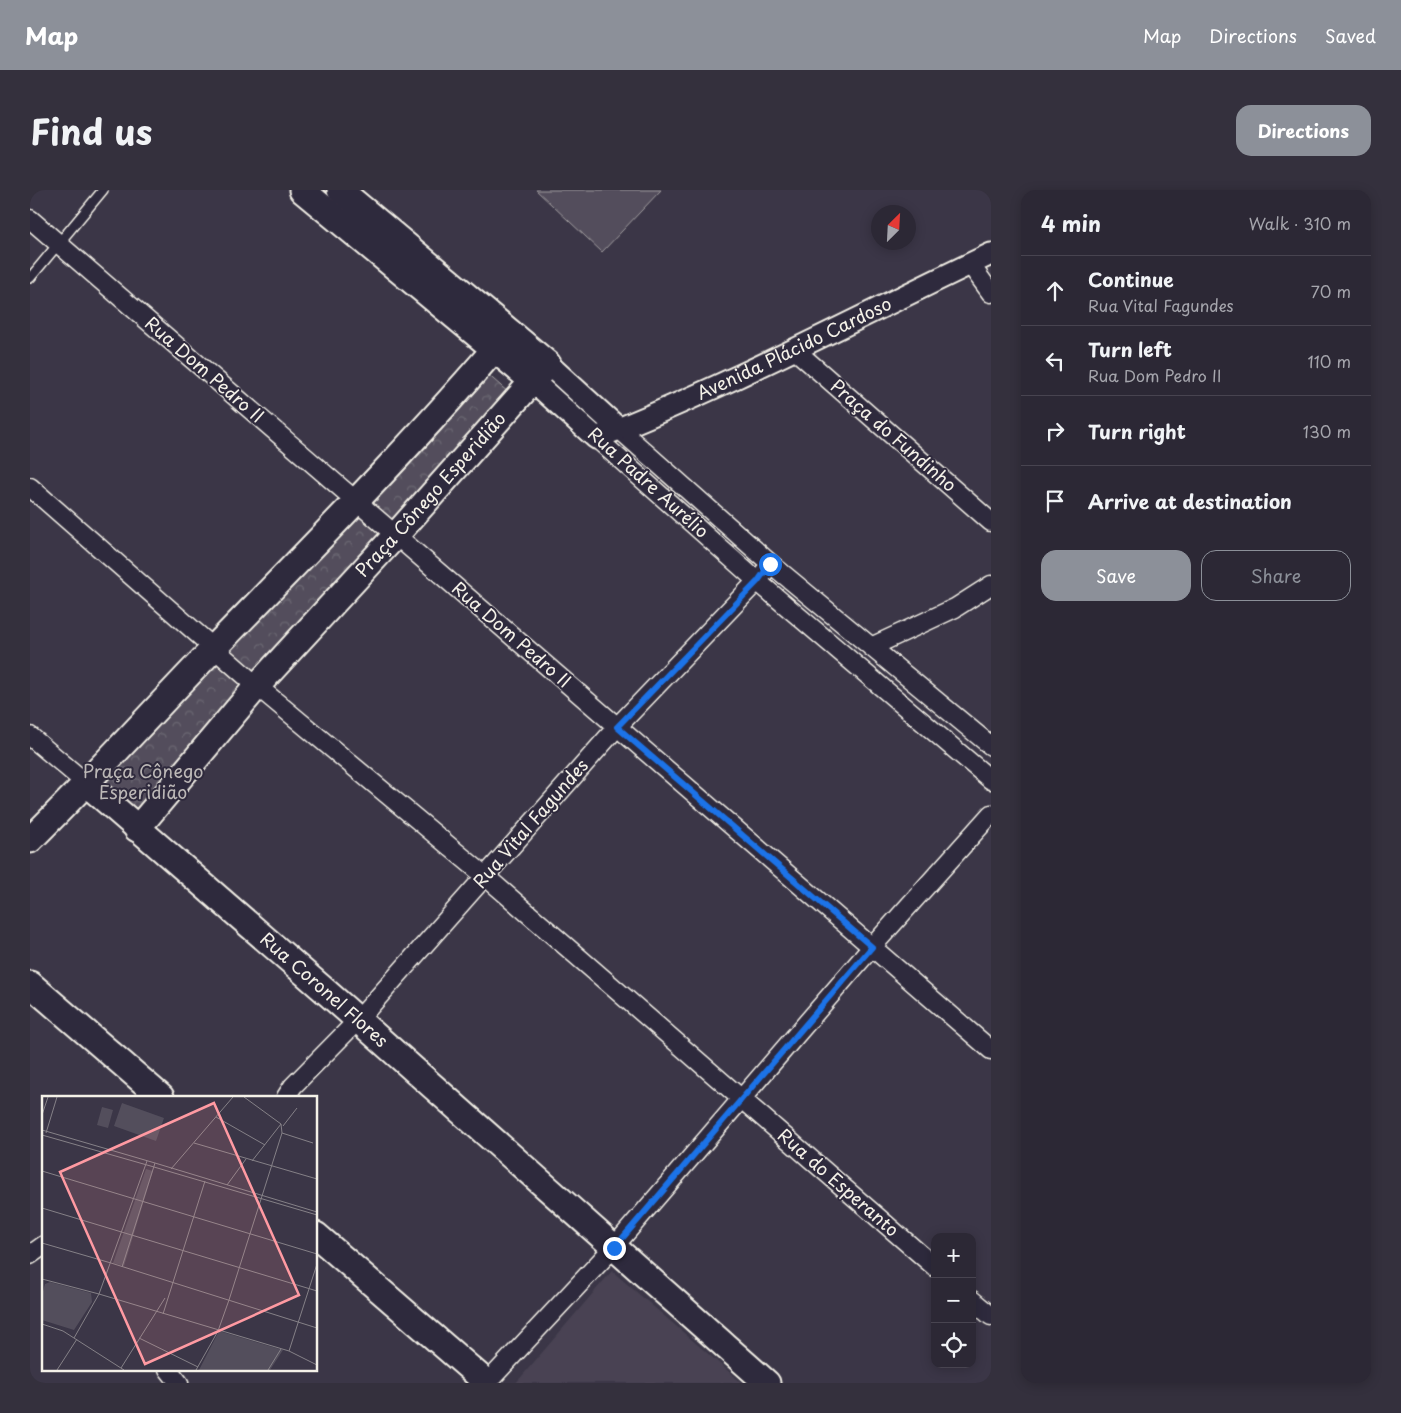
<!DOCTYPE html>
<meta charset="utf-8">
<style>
:root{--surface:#2c2835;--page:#34303d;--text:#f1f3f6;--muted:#a6a6ad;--line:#484450;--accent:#8c9099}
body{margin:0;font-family:"Playpen Sans",sans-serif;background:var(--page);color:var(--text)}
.controls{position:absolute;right:15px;bottom:15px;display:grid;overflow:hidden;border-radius:10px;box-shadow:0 2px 12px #0003}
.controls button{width:45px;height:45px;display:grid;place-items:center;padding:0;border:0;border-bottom:1px solid var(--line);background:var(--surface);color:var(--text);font:25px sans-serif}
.compass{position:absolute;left:841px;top:15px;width:45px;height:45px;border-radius:50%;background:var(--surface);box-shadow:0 2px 12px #0003;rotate:24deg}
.stop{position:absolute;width:15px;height:15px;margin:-11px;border:4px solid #1a73e8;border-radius:50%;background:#fff}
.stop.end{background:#1a73e8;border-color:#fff;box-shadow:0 1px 5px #0008}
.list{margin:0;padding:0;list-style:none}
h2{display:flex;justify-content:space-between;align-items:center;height:65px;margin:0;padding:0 20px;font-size:21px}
h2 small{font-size:16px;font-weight:400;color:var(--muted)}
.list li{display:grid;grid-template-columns:32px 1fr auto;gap:15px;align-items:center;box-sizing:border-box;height:70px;padding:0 20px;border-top:1px solid var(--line)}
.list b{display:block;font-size:19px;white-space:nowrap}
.list p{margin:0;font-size:16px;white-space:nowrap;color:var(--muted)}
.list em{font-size:16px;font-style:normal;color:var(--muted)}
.actions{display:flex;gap:10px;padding:15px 20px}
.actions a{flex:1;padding:11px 0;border:1px solid var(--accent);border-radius:15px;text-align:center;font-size:18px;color:var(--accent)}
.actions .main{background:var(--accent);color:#fff}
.icon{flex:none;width:28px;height:28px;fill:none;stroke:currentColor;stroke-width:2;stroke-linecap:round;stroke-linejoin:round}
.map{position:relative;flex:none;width:961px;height:1193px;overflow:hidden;border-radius:15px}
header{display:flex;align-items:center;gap:30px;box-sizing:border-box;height:70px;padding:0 25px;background:var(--accent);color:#fff}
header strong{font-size:24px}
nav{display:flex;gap:28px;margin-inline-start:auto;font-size:18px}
.intro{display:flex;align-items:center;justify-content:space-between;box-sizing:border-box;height:120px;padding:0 30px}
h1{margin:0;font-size:35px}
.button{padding:12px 22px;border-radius:15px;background:var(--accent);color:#fff;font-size:18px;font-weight:700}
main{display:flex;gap:30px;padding:0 30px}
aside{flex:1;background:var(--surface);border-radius:15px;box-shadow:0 2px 12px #0003}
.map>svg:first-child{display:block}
.built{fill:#484352}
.park{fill:url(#park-crowns);stroke:#a4a0a2}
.pitch{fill:#534e5c;stroke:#a4a0a2}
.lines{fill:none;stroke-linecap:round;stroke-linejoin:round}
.service-casing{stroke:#f4f1e8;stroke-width:12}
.minor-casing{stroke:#f4f1e8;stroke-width:21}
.tertiary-casing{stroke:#f4f1e8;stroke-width:25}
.secondary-casing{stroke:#f4f1e8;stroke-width:29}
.service{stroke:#2f2a3d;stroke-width:9}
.minor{stroke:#2f2a3d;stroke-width:18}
.tertiary{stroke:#2f2a3d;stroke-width:21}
.secondary{stroke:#2f2a3d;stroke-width:25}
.route{stroke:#1a73e8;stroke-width:6}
.labels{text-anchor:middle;stroke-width:4;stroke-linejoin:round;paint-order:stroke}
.street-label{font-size:18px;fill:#f4f1e8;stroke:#2f2a3d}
.park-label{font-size:18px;fill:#bcb8b7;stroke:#2f2a3d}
.inset-road{fill:none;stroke:#858187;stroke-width:1}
.view{fill:#ff9aa2;fill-opacity:0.15;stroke:#ff9aa2;stroke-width:2.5}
.inset-edge{fill:none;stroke:#f4f1e8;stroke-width:2.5}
</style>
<header>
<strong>Map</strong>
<nav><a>Map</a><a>Directions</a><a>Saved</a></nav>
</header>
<div class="intro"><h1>Find us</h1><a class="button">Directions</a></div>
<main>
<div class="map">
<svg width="961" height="1193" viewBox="0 0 961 1193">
<defs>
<pattern id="park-crowns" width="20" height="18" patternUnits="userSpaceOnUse" patternTransform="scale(1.25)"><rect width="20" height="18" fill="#534e5c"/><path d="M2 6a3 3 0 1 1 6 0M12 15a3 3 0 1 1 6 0" fill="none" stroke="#6c6873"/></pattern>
</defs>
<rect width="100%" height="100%" fill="#3b3647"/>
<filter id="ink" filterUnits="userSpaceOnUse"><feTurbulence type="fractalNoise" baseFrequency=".02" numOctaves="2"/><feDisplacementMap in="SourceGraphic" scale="10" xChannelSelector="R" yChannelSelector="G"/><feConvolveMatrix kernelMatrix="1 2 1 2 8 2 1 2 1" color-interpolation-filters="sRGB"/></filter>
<g filter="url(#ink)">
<!-- built -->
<path class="built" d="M582 1081 712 1193H486Z"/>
<!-- park -->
<path class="park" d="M455 182 487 210 117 635 70 595 198 455 326 331Z"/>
<!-- pitch -->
<path class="pitch" d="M506 0H631L572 62Z"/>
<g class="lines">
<!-- service casing -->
<g class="service-casing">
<path id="service" d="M0 88 73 0"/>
</g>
<!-- minor casing -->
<g class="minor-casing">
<path id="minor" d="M0 29 961 860
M940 74 961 103
M765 160 961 332
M589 239 741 374 961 556
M566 248 727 391 961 590
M0 297 227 496 455 686 905 1077
M841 457 925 418 961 395
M0 546 57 594
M256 907 263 896 328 830 587 537 727 391 741 374
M0 1065 14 1055
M942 1110 961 1126
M138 1179 149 1193
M457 1193 583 1058 842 757 961 624"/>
</g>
<!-- tertiary casing -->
<g class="tertiary-casing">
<g id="tertiary">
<path d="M518 174 589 239"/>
<path id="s1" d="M504 192 566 248C701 195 830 126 961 64"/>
</g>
</g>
<!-- secondary casing -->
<g class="secondary-casing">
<g id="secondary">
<path d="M272 0 504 192"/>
<path id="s2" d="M57 594 301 806 737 1193"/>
<path id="s3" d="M107 639 227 496 366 345 518 174 310 0"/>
<path d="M0 650C64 587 123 521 185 457 285 354 386 252 479 142"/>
<path d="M0 794 131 907"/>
<path d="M286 1045 457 1193"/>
</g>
</g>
<!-- service -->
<use href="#service" class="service"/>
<!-- minor -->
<use href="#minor" class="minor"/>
<!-- tertiary -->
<use href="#tertiary" class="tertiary"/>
<!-- secondary -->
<use href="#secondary" class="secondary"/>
</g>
</g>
<g class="lines" filter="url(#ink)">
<!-- route -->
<path class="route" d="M584 1058 842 757 587 537 728 391 740 374"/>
</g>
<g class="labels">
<!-- street labels -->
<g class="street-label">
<text dy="6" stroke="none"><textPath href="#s1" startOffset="301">Avenida Plácido Cardoso</textPath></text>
<text transform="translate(174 180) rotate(41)" y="6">Rua Dom Pedro II</text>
<text transform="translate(863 246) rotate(41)" y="6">Praça do Fundinho</text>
<text transform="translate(618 293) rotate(42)" y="6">Rua Padre Aurélio</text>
<text dy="6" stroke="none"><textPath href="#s3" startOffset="445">Praça Cônego Esperidião</textPath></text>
<text transform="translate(481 445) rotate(41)" y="6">Rua Dom Pedro II</text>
<text transform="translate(501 634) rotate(-49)" y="6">Rua Vital Fagundes</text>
<text dy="6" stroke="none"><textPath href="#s2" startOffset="314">Rua Coronel Flores</textPath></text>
<text transform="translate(808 993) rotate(41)" y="6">Rua do Esperanto</text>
</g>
<!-- park labels -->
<g class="park-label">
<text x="113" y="588">Praça Cônego<tspan x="113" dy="21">Esperidião</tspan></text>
</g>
</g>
<!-- overview -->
<g transform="translate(12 906)">
<rect width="275" height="275" fill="#3b3647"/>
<path d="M177 235 241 254 228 274H157Z" fill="#534e5c"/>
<path d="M104 73 111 75 82 170 71 167ZM8 186 49 197 50 206 32 234 0 224V199L3 188Z" fill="#534e5c"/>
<path d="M80 7 122 22 114 45 72 30ZM60 11 71 14 66 32 55 29Z" fill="#534e5c"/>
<path class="inset-road" d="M202 1 239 28M0 19 6 1M174 21 223 49M241 30 255 12M0 34 113 67 80 171M4 37 15 1M240 37 271 47M0 39 112 71M152 47 275 83M105 65 57 198 247 255 275 269M210 65 239 28M113 67 275 116M112 71 275 119M129 73 191 1M0 75 275 158M185 89 204 63M0 112 275 195M0 147 69 167M69 167 275 232M0 183 57 198 32 242M121 218 163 85M0 228 21 235 82 274M97 242 156 271M247 255 275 168M79 272 123 202M15 274 35 243M154 274 176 235 187 204 240 37 239 28M226 274 239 253"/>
<path class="view" d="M172 7 257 199 103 268 18 76Z"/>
<rect width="275" height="275" class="inset-edge"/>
</g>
</svg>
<div class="controls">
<button>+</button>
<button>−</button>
<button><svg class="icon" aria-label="locate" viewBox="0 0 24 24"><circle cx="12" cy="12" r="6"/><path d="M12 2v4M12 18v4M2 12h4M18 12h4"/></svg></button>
</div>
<svg class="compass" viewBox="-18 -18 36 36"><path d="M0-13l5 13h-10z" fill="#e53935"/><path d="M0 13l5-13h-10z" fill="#a6a6ad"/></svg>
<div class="stop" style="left:740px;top:374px"></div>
<div class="stop end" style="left:584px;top:1058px"></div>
</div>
<aside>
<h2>4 min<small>Walk · 310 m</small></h2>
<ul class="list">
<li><svg class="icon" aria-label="ahead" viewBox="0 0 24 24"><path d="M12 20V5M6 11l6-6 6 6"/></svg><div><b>Continue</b><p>Rua Vital Fagundes</p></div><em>70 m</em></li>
<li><svg class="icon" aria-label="left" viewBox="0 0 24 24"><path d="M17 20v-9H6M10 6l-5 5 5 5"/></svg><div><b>Turn left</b><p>Rua Dom Pedro II</p></div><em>110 m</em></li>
<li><svg class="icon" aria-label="right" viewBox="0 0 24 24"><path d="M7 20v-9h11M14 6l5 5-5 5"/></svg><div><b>Turn right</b></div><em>130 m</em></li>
<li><svg class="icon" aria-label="arrive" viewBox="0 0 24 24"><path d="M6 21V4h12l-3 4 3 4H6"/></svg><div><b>Arrive at destination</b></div></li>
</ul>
<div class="actions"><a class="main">Save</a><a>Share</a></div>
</aside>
</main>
